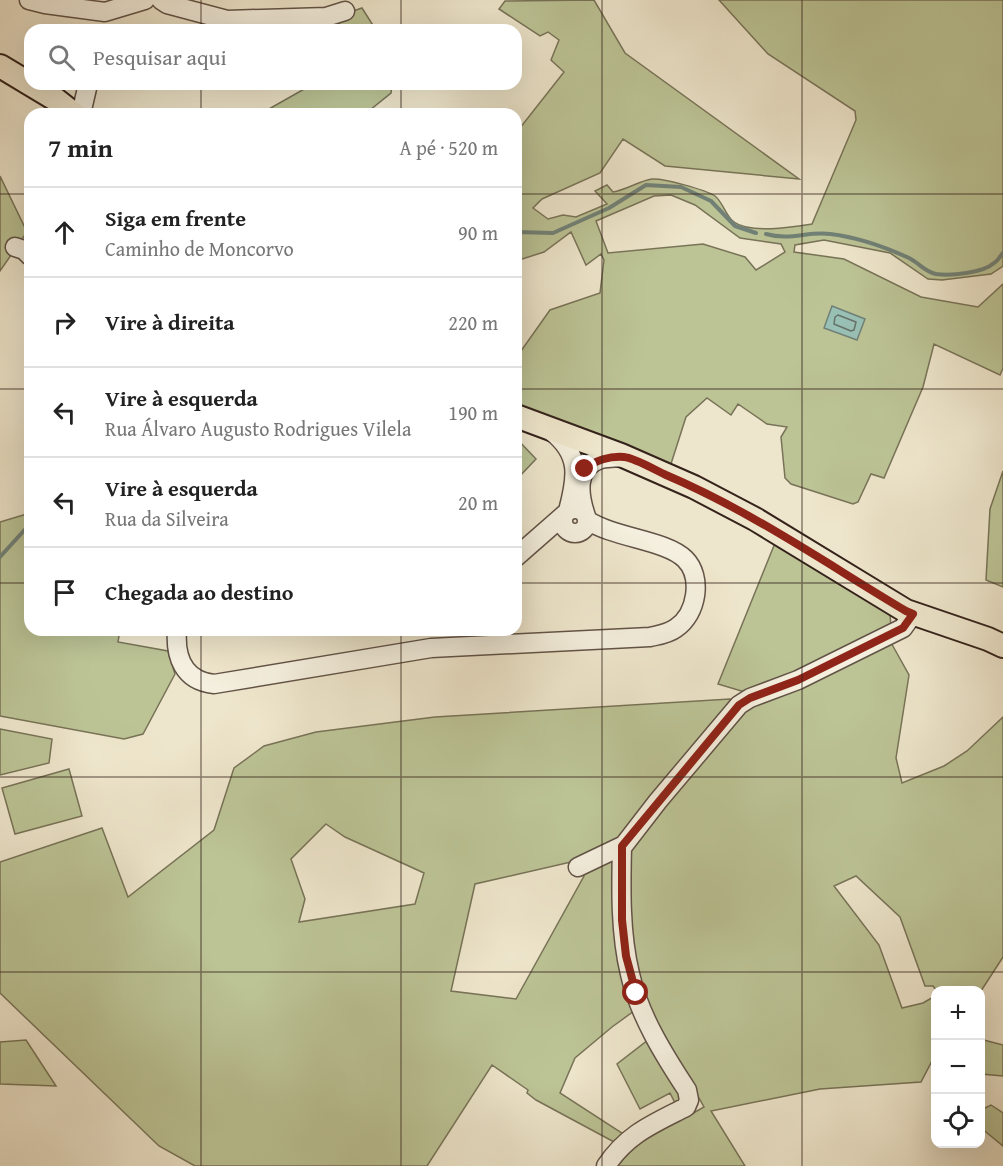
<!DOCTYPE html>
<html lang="pt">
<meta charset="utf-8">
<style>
:root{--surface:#fff;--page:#f6f6f6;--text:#222;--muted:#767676;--line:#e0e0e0}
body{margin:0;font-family:"Gentium Book Plus",serif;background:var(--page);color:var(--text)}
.controls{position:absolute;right:18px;bottom:18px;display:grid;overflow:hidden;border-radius:12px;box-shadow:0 6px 24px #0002}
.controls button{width:54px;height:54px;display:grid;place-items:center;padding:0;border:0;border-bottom:2px solid var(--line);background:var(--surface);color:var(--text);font:30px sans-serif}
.stop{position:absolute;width:18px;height:18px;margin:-14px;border:4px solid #8f2418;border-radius:50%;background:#fff}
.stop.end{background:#8f2418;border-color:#fff;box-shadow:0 2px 6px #0008}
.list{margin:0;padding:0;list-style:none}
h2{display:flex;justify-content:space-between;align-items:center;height:78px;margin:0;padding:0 24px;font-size:26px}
h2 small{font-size:20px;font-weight:400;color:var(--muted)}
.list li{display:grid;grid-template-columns:39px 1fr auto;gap:18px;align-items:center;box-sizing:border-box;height:90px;padding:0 24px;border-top:2px solid var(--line)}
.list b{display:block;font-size:22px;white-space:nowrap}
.list p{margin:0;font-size:20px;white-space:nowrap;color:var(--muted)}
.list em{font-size:20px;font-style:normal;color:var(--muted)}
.icon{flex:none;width:33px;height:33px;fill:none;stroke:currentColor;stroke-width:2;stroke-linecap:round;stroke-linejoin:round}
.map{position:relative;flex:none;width:1003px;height:1166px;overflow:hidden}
.search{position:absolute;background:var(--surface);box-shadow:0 6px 24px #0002;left:24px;top:24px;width:498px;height:66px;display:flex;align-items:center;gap:15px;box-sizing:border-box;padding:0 21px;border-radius:18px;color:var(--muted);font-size:22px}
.panel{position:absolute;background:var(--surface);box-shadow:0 6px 24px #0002;left:24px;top:108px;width:498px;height:528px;border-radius:18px}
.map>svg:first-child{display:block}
.green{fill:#bcc496;stroke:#787358;stroke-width:1.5;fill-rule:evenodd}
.water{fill:#99c0b5;stroke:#718177;stroke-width:1.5}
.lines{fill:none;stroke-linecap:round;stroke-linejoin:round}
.shore{stroke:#667168;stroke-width:1.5}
.stream{stroke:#718177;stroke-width:4}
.minor-casing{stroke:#625347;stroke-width:21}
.major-casing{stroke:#34221b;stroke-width:26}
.minor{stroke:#f4efde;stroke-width:18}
.major{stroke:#eee6cc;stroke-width:22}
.route{stroke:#8f2418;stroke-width:8}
.grid{fill:none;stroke:#34221b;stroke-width:1.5;stroke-opacity:0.55}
</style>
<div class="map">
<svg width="1003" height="1166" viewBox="0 0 1003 1166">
<rect width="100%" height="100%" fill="#eee6cc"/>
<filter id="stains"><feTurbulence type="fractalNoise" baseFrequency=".00333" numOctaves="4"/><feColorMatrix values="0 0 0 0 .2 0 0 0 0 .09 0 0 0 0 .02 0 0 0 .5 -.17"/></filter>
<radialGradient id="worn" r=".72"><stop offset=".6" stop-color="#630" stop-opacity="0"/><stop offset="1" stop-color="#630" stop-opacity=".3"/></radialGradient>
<!-- green -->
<path class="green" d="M594 0 625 53 799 179 665 166 623 139 600 173 542 199 533 208 548 219 563 215 576 217 607 204 595 191 607 185 613 192C626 190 639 181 652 179 663 178 706 190 715 196 723 202 726 217 734 222 751 234 793 227 812 224L856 120 855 111 768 54 719 0H1003V266L991 274 942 280 928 279 890 253 824 240 795 245 794 252 844 259 921 297 978 307 1003 284V368L1000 375 934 344 923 387 884 478 871 474 858 502 853 504 791 484 785 478 781 437 787 427 767 424 738 404 731 415 707 398 686 417 670 467 516 410V358L550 310 600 293 604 260 601 254 586 265 571 232 544 252 516 261V133L564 72 551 60 559 40 548 32 540 36 499 9 505 1ZM671 195 695 205 740 238 781 244 785 252 756 270 745 257 703 244 608 253 596 221 654 196Z
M362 8 376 30H343L336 17Z
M313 84H392L391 93 365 114H260Z
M0 176 27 232 0 271Z
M516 438 536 459 516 480Z
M1003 471V587L986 580 990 509Z
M30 513V630H120L118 642 168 651 175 674 143 734 124 739 0 716V522Z
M775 543 890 612 891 630 748 693 718 684Z
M889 639 909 675 896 758 902 783 944 766 967 751 1003 717V957L981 991 936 990 933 986H925L900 917 856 876 834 886 879 945 902 1008 923 1003 935 996V1061H932L921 1082 820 1089 711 1111 745 1166H614L648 1133 683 1119 704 1107 645 1003 612 1027 575 1058 560 1093 625 1135 616 1143 536 1100 527 1093 528 1090 492 1065 427 1166H195L159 1146 0 993V862L102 828 128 897 214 830 234 768 264 746 316 732 435 717 730 699 733 703 740 709ZM326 824 345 837 424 873 415 904 299 922 305 899 291 859ZM584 859V876L516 999 451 991 475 884Z
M0 729 52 739 49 763 0 775Z
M69 769 82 816 15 834 2 788Z
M652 1037 684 1096 677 1107 670 1093 640 1109 617 1064Z
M980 1039 1003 1045V1076L981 1074Z
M26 1040 56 1086 0 1084V1042Z
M991 1105 1003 1113V1146L981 1128V1110Z"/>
<!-- water -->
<path class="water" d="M832 306 865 319 857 340 824 328Z"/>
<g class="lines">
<!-- shore -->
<path class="shore" d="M838 315 856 322 854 330 851 331 834 324 835 317Z"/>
<!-- stream -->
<path class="stream" d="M516 232 553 233 609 208 646 185 681 187 711 201 735 226 756 233
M766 234C790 241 808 231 830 234 856 237 885 247 909 258 919 263 925 272 936 274 951 276 983 273 994 263 998 261 1000 256 1003 253
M0 557 30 524"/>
<!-- minor casing -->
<g class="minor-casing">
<path id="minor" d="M29 0 45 4 105 12 145 0
M161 0 167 4 227 20 326 17 345 11
M81 114 88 84
M15 247 24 250 30 256
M551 431C581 454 577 477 568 511
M563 521a12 12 0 1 1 24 0a12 12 0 1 1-24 0Z
M586 516C579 496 574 467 601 459 608 457 617 458 625 457
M516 557 565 514
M177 630C175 656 183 681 214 684L431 648 650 637C659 635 668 634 676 628 697 614 703 577 685 559 666 540 614 538 587 520
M578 867 624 845 658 801 739 705 750 698 798 680 903 628 913 614
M606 1166C627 1134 653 1124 686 1107L689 1100 687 1090C664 1055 639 1015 630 974 620 933 621 888 622 846"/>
</g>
<!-- major casing -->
<g class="major-casing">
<path id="major" d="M0 66 30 84
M30 84 55 99 74 114
M516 416 621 455 694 487 755 519 906 611 988 639 1003 646"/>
</g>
<!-- minor -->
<use href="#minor" class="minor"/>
<!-- major -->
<use href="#major" class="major"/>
</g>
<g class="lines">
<!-- route -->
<path class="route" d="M585 469C595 460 610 456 624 457 635 458 655 470 666 475 751 511 827 564 906 611L913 614 903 628 798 680 750 698 739 705 622 846V920L626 956 636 993"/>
</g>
<!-- grid -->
<path class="grid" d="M201 0V30M401 0V30M602 0V1166M802 0V1166M201 84V114M401 84V114M0 194H30M516 194H1003M0 389H30M516 389H1003M0 583H30M516 583H1003M201 630V1166M401 630V1166M0 777H1003M0 972H1003"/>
<rect width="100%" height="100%" filter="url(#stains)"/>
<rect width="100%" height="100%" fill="url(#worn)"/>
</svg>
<div class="controls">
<button>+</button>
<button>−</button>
<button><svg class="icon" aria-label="locate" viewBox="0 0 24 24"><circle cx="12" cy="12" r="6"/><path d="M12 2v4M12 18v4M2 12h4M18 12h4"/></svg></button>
</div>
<div class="stop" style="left:636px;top:993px"></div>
<div class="stop end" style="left:585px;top:469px"></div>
<div class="search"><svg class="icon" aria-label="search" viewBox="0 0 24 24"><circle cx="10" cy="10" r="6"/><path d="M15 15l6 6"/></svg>Pesquisar aqui</div>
<section class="panel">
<h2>7 min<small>A pé · 520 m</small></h2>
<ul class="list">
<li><svg class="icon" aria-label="ahead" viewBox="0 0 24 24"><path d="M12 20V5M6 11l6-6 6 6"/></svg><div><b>Siga em frente</b><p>Caminho de Moncorvo</p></div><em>90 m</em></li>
<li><svg class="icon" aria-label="right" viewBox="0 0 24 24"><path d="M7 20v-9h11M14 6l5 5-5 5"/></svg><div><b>Vire à direita</b></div><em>220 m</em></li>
<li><svg class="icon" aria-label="left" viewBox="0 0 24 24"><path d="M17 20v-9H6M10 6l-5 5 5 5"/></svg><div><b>Vire à esquerda</b><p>Rua Álvaro Augusto Rodrigues Vilela</p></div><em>190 m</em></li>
<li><svg class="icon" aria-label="left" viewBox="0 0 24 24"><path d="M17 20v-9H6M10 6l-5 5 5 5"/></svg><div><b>Vire à esquerda</b><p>Rua da Silveira</p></div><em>20 m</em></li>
<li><svg class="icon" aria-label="arrive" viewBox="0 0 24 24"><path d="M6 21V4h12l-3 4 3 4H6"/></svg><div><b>Chegada ao destino</b></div></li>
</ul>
</section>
</div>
